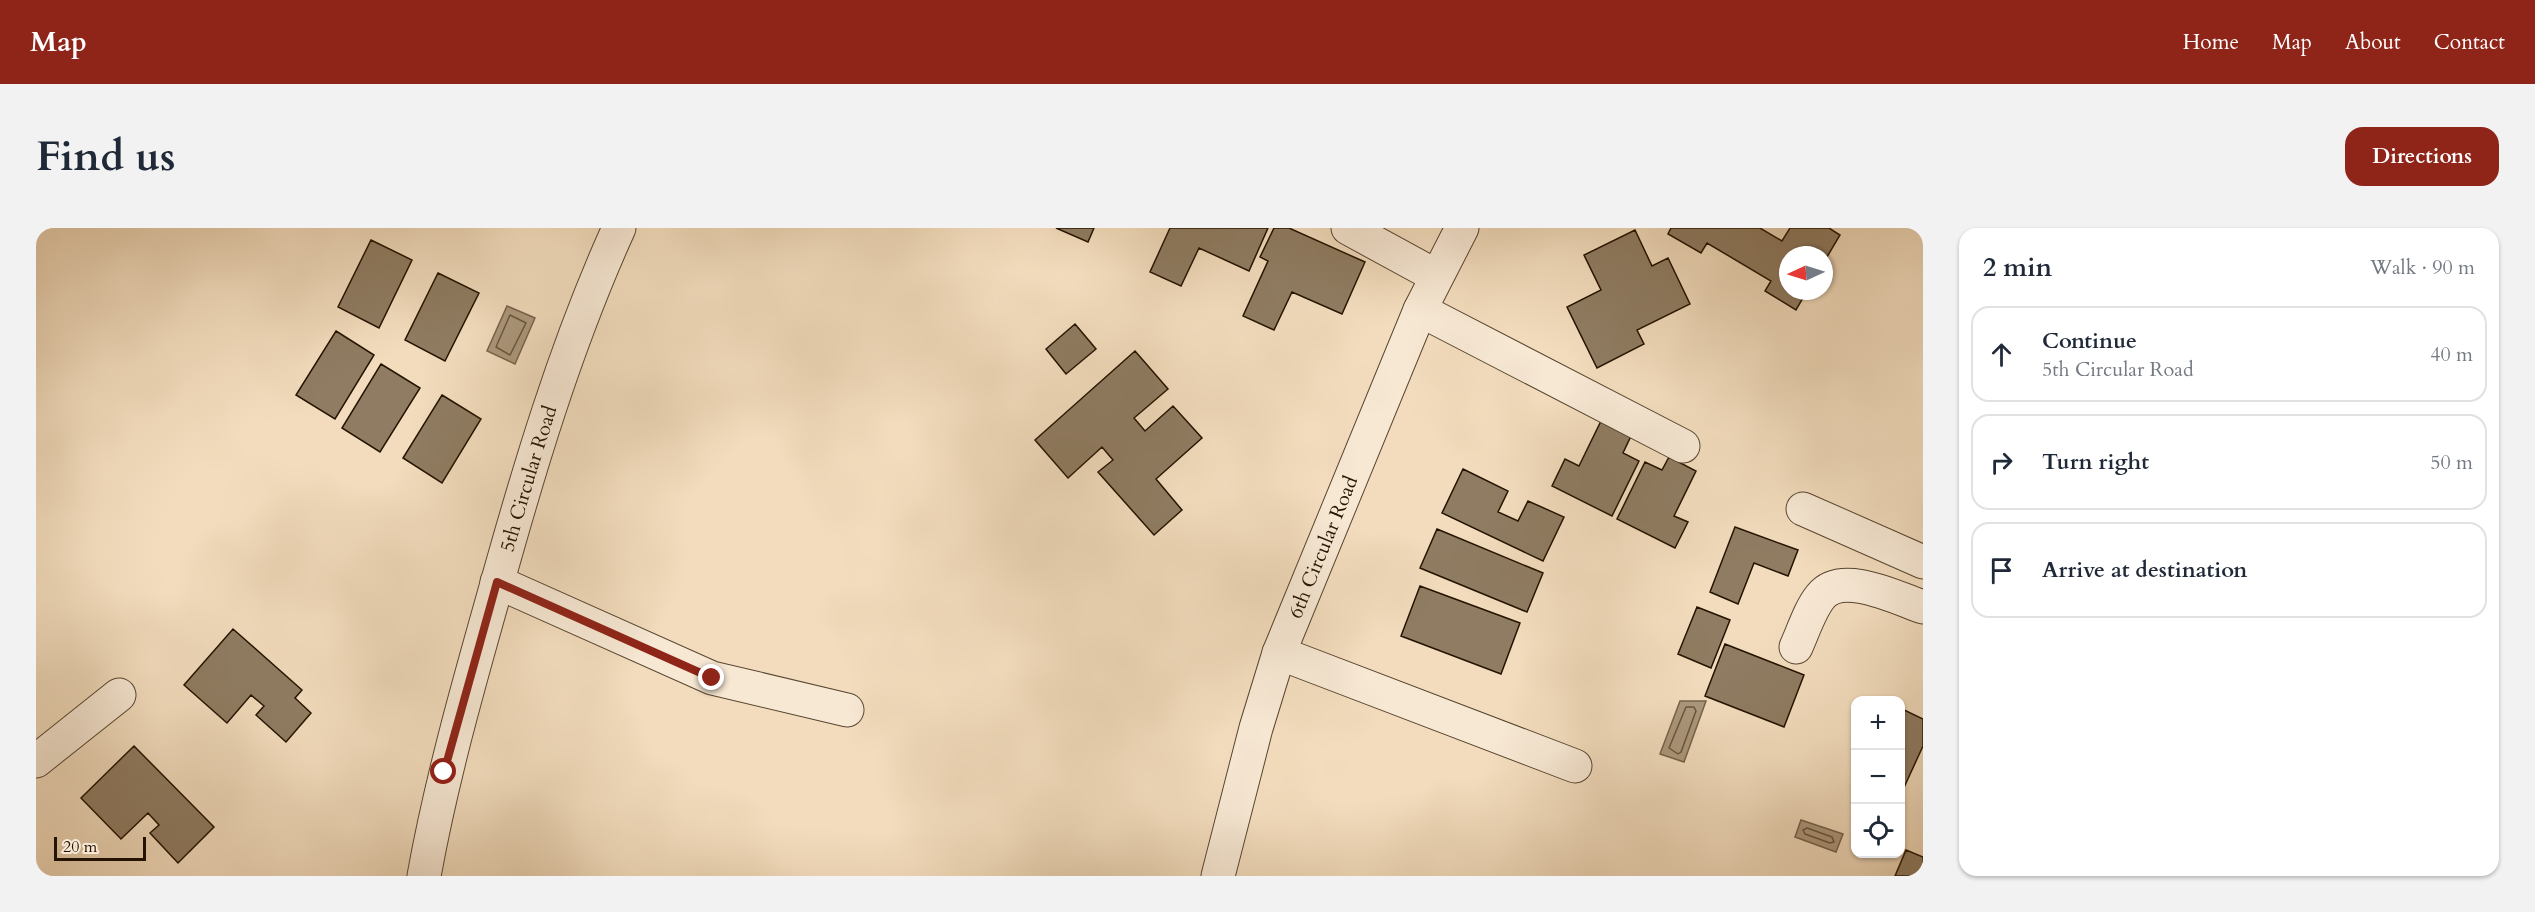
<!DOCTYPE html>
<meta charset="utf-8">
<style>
:root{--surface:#fff;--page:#f2f2f3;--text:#1f2937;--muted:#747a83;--line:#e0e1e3;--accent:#8f2418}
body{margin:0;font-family:Cardo,serif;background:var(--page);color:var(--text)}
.controls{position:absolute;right:18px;bottom:18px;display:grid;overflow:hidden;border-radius:12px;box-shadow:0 2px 4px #0004}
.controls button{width:54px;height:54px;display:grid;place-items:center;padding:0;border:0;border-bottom:2px solid var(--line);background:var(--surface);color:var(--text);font:30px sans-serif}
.compass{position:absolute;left:1743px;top:18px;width:54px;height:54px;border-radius:50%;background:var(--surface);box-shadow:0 2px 4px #0004;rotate:266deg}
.scale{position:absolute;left:18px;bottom:15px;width:92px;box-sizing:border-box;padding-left:6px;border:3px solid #241300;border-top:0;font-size:16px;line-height:21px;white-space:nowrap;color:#241300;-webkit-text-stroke:4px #f7e8d4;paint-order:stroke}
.stop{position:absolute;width:18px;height:18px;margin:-14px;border:4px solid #8f2418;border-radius:50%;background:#fff}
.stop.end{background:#8f2418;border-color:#fff;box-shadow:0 2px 6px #0008}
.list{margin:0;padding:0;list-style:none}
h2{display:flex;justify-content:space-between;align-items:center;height:78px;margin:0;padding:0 24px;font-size:26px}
h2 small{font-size:20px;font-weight:400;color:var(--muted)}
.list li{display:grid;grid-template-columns:39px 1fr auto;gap:18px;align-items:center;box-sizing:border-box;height:96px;margin:0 12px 12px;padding:0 12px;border:2px solid var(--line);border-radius:18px}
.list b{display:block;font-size:22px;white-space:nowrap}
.list p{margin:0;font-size:20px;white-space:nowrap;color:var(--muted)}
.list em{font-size:20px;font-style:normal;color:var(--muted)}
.icon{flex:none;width:33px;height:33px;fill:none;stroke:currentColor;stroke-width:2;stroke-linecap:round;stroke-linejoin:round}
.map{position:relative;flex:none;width:1887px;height:648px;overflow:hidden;border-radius:18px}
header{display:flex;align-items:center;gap:36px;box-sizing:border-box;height:84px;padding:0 30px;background:var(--accent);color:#fff}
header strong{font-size:28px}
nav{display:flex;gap:33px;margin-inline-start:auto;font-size:21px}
.intro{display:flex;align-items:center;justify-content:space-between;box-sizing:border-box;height:144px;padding:0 36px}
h1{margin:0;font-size:42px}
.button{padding:15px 27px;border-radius:18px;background:var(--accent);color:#fff;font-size:21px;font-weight:700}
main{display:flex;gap:36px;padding:0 36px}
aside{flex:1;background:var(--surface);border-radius:18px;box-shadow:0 2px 4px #0004}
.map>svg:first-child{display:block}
.water{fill:#ac987d;stroke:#76634b;stroke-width:1.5}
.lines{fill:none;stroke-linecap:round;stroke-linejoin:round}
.shore{stroke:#68563e;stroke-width:1.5}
.building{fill:#8f7c62;stroke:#241300;stroke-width:1.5}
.minor-casing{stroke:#58452f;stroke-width:35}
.minor{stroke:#f7e8d4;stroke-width:33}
.route{stroke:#8f2418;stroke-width:8}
.labels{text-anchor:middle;stroke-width:6;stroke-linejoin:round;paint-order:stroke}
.street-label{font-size:20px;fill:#241300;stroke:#f7e8d4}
</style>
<header>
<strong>Map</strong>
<nav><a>Home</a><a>Map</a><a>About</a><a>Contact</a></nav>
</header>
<div class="intro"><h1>Find us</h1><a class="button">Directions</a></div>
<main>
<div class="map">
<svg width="1887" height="648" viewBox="0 0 1887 648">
<rect width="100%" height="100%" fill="#f2dcbd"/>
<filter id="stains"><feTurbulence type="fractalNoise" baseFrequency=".00333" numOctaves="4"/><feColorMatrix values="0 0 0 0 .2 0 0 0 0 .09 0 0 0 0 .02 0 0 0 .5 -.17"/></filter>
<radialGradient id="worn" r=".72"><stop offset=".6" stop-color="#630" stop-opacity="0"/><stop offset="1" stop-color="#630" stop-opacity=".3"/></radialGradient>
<!-- water -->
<path class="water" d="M471 78 499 90 479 136 451 123Z
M1644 473H1670L1648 534 1624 526Z
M1765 592 1807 606 1800 624 1759 609Z"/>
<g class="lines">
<!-- shore -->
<path class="shore" d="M474 87 490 95 474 127 460 119Z
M1650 479H1658L1660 483 1645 524 1642 526 1633 520Z
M1771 600 1796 609 1798 614 1794 615 1769 606 1767 602Z"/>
</g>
<!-- building -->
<path class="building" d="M1020 0H1058L1052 14Z
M1134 0H1232L1213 43 1163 20 1145 58 1114 44Z
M1238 0H1253L1329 34 1306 86 1256 64 1238 102 1207 88 1232 33 1224 29Z
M1635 0H1724L1746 13 1754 0H1793L1804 7 1788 34V27H1752V63H1771L1760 82 1729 63 1735 53 1671 15 1665 25 1632 6Z
M1599 2 1616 38 1632 30 1654 76 1601 102 1608 116 1561 140 1531 79 1565 62 1548 27Z
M335 12 376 32 343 100 302 79Z
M402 45 443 65 409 133 369 112Z
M1039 96 1060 121 1030 146 1010 121Z
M300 103 338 127 299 191 260 167Z
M1099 123 1132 161 1098 190 1109 203 1137 178 1166 210 1120 251 1146 282 1118 307 1062 244 1077 232 1066 219 1032 250 999 212Z
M345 136 384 160 344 224 306 200Z
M406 167 445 191 406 255 367 230Z
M1565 193 1595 208 1587 225 1603 233 1576 288 1516 258 1529 231 1543 238Z
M1633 229 1660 243 1638 288 1652 294 1639 320 1581 291 1609 234 1626 242Z
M1427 241 1472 263 1462 284 1482 293 1492 273 1528 289 1507 333 1406 285Z
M1699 299 1762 322 1752 348 1718 335 1702 376 1674 364Z
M1401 301 1507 345 1491 384 1384 340Z
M1384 358 1484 395 1465 446 1365 408Z
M1661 379 1694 392 1675 440 1642 426Z
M197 401 266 462 259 470 275 485 250 514 220 487 228 478 215 467 191 495 148 457Z
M1689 416 1768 447 1748 499 1669 468Z
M1864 480 1887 491V518L1865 566Z
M98 518 178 599 142 635 114 605 123 597 112 585 85 611 45 570Z
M1870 622 1887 629V648H1859Z"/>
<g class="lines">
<!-- minor casing -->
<g class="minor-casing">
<g id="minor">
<path d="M1312 0 1400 48"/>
<path d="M1384 82 1647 218"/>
<path d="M1767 281 1887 334"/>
<path d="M461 354 676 450 811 482"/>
<path d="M1760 419C1767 404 1774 381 1785 368 1806 342 1861 370 1887 379"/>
<path d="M1243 425 1539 538"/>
<path d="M0 533 83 467"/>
<path id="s1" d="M388 648C405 554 431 462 457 370 492 244 529 119 583 0"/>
<path id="s2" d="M1182 648 1220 500 1243 425 1384 82 1426 0"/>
</g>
</g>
<!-- minor -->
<use href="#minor" class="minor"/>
</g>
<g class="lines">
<!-- route -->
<path class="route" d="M408 544 461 354 676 450"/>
</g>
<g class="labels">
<!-- street labels -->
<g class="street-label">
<text dy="7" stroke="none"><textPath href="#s1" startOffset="411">5th Circular Road</textPath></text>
<text dy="7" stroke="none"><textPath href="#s2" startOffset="346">6th Circular Road</textPath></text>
</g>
</g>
<rect width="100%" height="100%" filter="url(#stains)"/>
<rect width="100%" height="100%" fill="url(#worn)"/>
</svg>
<div class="controls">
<button>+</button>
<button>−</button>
<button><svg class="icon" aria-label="locate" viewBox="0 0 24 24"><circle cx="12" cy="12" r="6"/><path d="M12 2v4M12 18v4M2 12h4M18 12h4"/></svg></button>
</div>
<svg class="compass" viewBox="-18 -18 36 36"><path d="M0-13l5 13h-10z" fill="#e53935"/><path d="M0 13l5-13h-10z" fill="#747a83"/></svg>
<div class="scale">20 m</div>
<div class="stop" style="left:408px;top:544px"></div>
<div class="stop end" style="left:676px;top:450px"></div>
</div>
<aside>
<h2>2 min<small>Walk · 90 m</small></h2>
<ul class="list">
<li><svg class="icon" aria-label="ahead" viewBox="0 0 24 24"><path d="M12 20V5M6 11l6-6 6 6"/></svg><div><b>Continue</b><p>5th Circular Road</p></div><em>40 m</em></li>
<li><svg class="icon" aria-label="right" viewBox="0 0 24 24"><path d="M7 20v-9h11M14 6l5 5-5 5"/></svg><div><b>Turn right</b></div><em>50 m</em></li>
<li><svg class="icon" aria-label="arrive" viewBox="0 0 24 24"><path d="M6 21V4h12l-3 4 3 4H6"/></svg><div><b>Arrive at destination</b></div></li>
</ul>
</aside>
</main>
